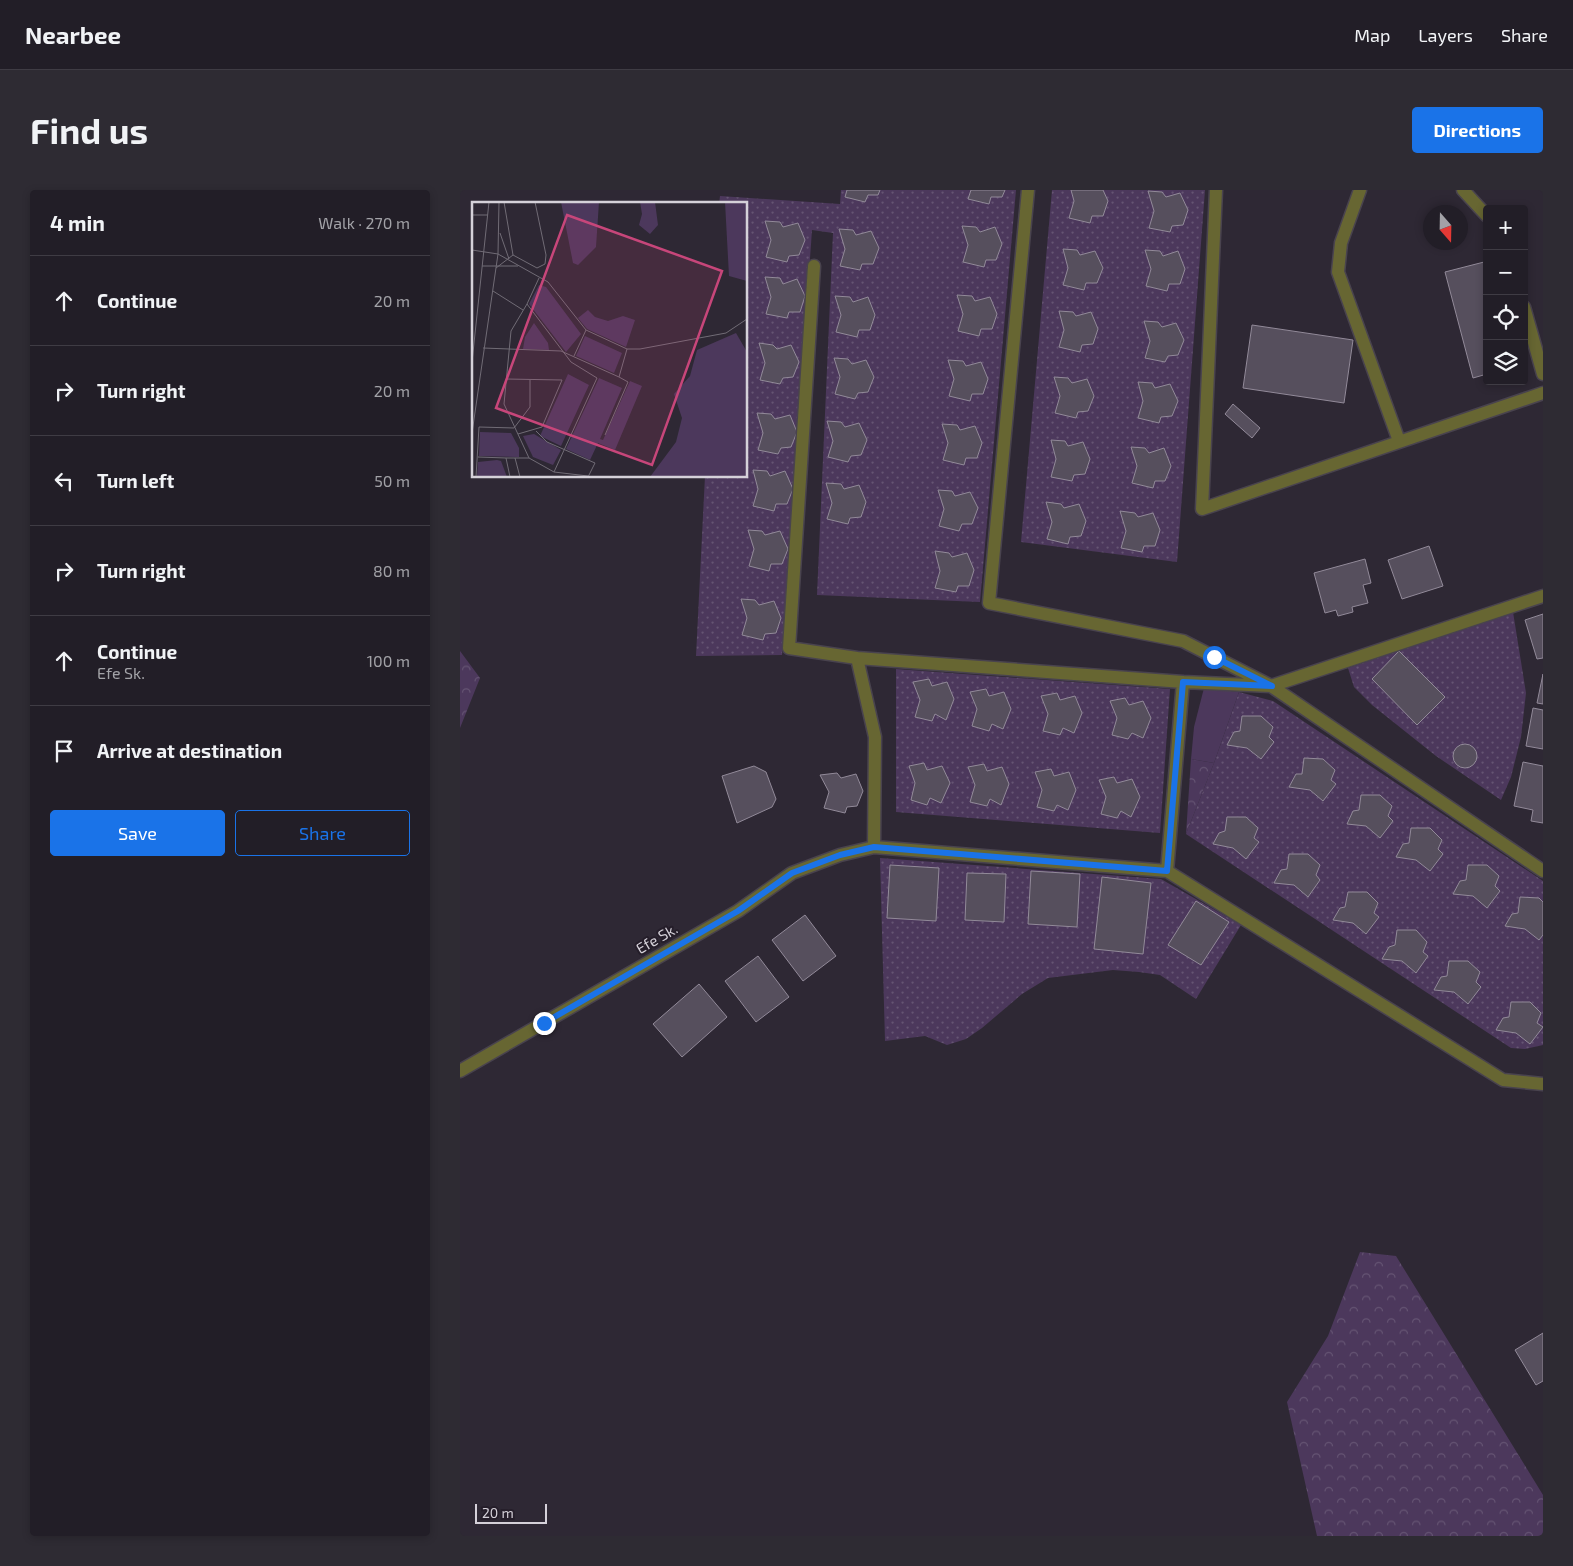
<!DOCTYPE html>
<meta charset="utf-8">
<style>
:root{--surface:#221e27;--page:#2e2b33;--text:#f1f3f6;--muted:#a2a2a7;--line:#3f3c44;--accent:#1a73e8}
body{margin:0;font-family:"Exo 2",sans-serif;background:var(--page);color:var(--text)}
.controls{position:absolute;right:15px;top:15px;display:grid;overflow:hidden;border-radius:5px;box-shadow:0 2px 8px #0003}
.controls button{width:45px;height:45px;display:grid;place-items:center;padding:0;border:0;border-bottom:1px solid var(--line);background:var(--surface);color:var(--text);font:25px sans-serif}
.compass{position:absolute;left:963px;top:15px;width:45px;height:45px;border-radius:50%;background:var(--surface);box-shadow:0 2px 8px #0003;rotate:160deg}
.scale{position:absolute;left:15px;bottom:12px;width:72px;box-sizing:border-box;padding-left:5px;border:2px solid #d5d1d9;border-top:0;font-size:14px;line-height:18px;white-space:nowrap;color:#d5d1d9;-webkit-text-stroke:4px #251e2a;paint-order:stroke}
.stop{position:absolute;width:15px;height:15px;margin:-11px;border:4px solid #1a73e8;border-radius:50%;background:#fff}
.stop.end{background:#1a73e8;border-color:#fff;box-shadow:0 1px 5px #0008}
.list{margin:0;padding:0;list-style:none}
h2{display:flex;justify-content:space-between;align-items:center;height:65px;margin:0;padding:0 20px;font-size:21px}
h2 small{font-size:16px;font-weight:400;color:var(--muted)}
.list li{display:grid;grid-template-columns:32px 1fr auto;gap:15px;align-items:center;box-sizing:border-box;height:90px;padding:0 20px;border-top:1px solid var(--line)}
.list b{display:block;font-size:19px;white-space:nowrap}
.list p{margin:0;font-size:16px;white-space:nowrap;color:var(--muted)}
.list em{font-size:16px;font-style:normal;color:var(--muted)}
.actions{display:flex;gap:10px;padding:15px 20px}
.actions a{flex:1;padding:11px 0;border:1px solid var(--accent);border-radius:5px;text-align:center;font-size:18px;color:var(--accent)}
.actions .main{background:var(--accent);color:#fff}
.icon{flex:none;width:28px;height:28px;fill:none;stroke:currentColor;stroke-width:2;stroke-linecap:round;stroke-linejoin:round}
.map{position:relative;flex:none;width:1083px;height:1346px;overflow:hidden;border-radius:5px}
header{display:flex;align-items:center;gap:30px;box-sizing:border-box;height:70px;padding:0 25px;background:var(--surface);border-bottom:1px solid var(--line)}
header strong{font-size:24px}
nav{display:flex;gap:28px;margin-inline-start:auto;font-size:18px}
.intro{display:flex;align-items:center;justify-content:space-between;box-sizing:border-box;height:120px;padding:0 30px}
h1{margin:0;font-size:35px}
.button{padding:12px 22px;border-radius:5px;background:var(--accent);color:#fff;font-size:18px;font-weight:700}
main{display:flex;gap:30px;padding:0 30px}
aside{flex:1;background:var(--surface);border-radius:5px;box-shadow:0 2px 8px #0003}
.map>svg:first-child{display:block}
.grass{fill:url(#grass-dots)}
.forest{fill:url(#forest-crowns)}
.park{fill:#4c385c}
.building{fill:#564f5d;stroke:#928a99}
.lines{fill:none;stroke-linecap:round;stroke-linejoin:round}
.street-casing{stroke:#49434e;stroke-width:15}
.street{stroke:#676632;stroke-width:12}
.route{stroke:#1a73e8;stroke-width:6}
.labels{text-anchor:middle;stroke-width:4;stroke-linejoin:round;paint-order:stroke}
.street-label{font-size:15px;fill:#d5d1d9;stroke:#251e2a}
.inset-road{fill:none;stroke:#716c76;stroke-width:1}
.view{fill:#c7467a;fill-opacity:0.15;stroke:#c7467a;stroke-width:2.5}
.inset-edge{fill:none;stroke:#d5d1d9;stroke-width:2.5}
</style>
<header>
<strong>Nearbee</strong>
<nav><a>Map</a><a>Layers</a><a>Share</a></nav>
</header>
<div class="intro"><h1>Find us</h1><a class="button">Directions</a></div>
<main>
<aside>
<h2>4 min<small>Walk · 270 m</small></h2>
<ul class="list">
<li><svg class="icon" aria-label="ahead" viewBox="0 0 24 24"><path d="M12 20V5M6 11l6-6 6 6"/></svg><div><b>Continue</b></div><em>20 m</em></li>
<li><svg class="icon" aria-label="right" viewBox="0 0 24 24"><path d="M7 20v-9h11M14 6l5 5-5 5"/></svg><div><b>Turn right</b></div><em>20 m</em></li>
<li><svg class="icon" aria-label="left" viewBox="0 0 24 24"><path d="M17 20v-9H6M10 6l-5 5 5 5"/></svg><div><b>Turn left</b></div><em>50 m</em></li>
<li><svg class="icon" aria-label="right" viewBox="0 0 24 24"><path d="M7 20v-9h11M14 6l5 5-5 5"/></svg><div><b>Turn right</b></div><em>80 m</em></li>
<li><svg class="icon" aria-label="ahead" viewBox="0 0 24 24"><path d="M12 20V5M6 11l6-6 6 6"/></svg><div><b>Continue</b><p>Efe Sk.</p></div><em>100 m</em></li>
<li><svg class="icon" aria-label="arrive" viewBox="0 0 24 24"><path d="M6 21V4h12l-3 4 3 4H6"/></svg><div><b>Arrive at destination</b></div></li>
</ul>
<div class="actions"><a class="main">Save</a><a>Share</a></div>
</aside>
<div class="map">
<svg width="1083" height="1346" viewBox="0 0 1083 1346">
<defs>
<pattern id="grass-dots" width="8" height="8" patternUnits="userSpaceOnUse" patternTransform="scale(1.25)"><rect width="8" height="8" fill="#4c385c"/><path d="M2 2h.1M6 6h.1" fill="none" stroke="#655473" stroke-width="1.8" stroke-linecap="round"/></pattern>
<pattern id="forest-crowns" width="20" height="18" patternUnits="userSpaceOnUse" patternTransform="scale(1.25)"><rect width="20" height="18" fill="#4c385c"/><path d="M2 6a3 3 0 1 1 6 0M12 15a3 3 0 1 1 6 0" fill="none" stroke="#655473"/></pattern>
</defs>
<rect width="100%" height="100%" fill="#2e2834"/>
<!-- grass -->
<path class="grass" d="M381 0H556L520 412 357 405 373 43 352 40 322 465 236 466 245 286H286V14H259L260 6 380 14Z
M592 0H745L717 372 561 352Z
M1053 422 1066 503 1061 547 1051 587 1041 610 976 566 912 515 894 497 888 478Z
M436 479 710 499 700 643 436 622Z
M779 502 813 511 1083 691V855L1065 859 1051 858 726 644 754 573Z
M420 668 701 689 781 735 736 809 700 785 679 782 653 780 588 788 562 804 522 838 506 849 487 855 465 846 425 851Z"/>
<!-- forest -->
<path class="forest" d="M0 461 20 488 0 538Z
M731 569 754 573 726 644Z
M900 1062 936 1066 1083 1305V1346H857L827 1212 868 1146Z"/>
<!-- park -->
<path class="park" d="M744 498 779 502 754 573 731 569 734 537Z"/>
<!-- building -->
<path class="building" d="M387 0H420L418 5H408L405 12 385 7Z
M511 0H545L542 7H531L529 14 508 9Z
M611 0H643L648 11 643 26H632L630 33 609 28 614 11Z
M688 1 702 2 706 7 720 3 728 20 723 35 712 36 710 42 689 38 694 21Z
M305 31 320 32 323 37 338 33 345 50 339 65 329 66 327 72 306 67 311 50Z
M502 36 516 37 520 42 535 37 542 54 536 70H526L524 77 503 72 508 55Z
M379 39 393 40 396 45 411 41 419 58 413 74H402L400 80 380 76 385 59Z
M603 59 617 60 620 65 635 61 643 78 637 93H626L624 100 603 95 608 78Z
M685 60 700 61 703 66 718 61 725 79 720 94H709L707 101 686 96 691 79Z
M1024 72 1027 84V184L1013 188 985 82Z
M305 87 320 88 323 94 337 89 345 106 340 122H329L327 128 306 124 311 107Z
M497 105 512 106 515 111 530 107 537 124 532 139H521L519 146 498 141 503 124Z
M375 106 390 107 393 112 408 107 415 125 410 140H399L397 147 376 142 381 125Z
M599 121 613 122 616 126 631 122 638 139 633 154 622 155 620 162 599 157 604 140Z
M684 131 698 132 702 137 716 133 724 150 718 165 708 166 705 172 685 168 690 151Z
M792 135 893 150 884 213 783 198Z
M299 153 313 155 317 159 331 155 339 172 333 187 323 188 320 194 300 190 305 173Z
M374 168 388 169 392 174 406 170 414 187 408 202 398 203 395 209 375 204 380 187Z
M488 170 503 171 506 176 521 172 528 189 523 204H512L510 211 489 206 494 189Z
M594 187 608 188 612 193 627 189 634 206 628 221 618 222 616 228 595 223 600 206Z
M678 192 692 193 695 198 710 194 718 211 712 226 701 227 699 233 678 228 683 211Z
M773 214 800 238 792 248 765 224Z
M297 223 311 224 315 229 330 225 337 242 331 257 321 258 318 264 298 260 303 243Z
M367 231 381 232 385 237 399 233 407 250 401 265 391 266 388 272 368 267 373 251Z
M482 234 497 235 500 240 515 236 522 253 517 268H506L504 275 483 270 488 253Z
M591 250 605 251 608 256 623 252 630 269 625 284 614 285 612 291 591 287 596 269Z
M671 257 685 258 689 263 704 258 711 276 705 291H695L693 298 672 293 677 276Z
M293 280 307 281 310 286 325 281 333 299 327 314H316L314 321 293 316 298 299Z
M366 293 381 294 384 299 399 295 406 312 401 327 390 328 388 334 367 329 372 313Z
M478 300 492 301 495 306 510 302 518 318 512 334H502L499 341 479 336 484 319Z
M586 312 601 314 604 318 619 314 626 331 621 346 610 347 608 354 587 349 592 332Z
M660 321 675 323 678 327 693 323 700 340 695 356H684L682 362 661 358 666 341Z
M288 340 302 341 305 345 320 341 328 359 322 374H311L309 381 289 376 294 359Z
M969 356 983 396 942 409 928 370Z
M475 361 489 363 492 367 507 363 514 380 509 396H498L496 402 475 398 480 381Z
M905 369 911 393 903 395 908 413 892 417 893 422 878 426 876 420 865 423 854 383Z
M281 409 295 410 299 415 314 411 321 428 316 443 305 444 303 450 282 445 287 428Z
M1083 424V468L1077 469 1065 430Z
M939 461 985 507 957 535 912 489Z
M1083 484V514L1077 513Z
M469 489 472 496 487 492 494 509 486 530 475 524 472 531 455 527 460 510 453 492Z
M526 499 529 506 544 502 551 519 543 539 532 534 529 541 512 536 517 519 510 502Z
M597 503 600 510 615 506 622 523 614 543 603 538 600 545 583 541 588 524 581 506Z
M665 508 669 515 683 511 691 528 683 548 672 543 668 549 652 545 657 528 650 511Z
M1073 518 1083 520V559L1066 556Z
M782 526H801L813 537 809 547 814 552 801 569 787 558 767 555 774 542 780 541Z
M993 566a12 12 0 1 1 24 0a12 12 0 1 1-24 0Z
M844 568 863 569 875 580 871 590 876 594 863 611 850 600 829 597 836 584H842Z
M1063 572 1083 576V633L1071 631 1073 620 1054 616Z
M464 573 467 580 482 576 490 593 481 613 470 608 467 615 451 610 455 593 449 576Z
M524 574 527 581 542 577 549 594 541 615 530 609 527 616 510 612 515 595 508 577Z
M294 576 306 582 316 609 312 617 277 633 262 586Z
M591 579 594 586 609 582 616 600 608 620 597 615 594 621 577 617 582 600 575 582Z
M377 583 381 588 396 584 403 601 397 616 387 617 385 623 364 618 369 602 360 585Z
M654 587 657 593 672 589 680 607 671 627 661 621 657 628 641 624 646 607 639 590Z
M901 605H920L932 616 928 626 933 631 920 648 906 636 887 634 893 621 899 620Z
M767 627H786L798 638 794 648 799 652 786 669 773 658 753 654 759 643 765 641Z
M951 638H970L982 650 978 659 983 664 970 681 956 670 936 667 943 654 949 653Z
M829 664H848L860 675 856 685 860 690 848 707 834 695 814 693 821 680 827 679Z
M430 675 479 678 476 731 427 728Z
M1008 675H1027L1039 686 1035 696 1040 701 1027 718 1013 706 993 704 1000 691 1006 690Z
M571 681 620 684 617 737 568 734Z
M507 683 546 684 544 732 505 730Z
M642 687 691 693 683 764 634 759Z
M888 702H907L918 713 914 723 919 727 906 744 893 733 873 730 880 718 885 717Z
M1060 707 1079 708 1083 712V745L1079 750 1065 739 1045 736 1052 724 1058 723Z
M736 711 769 732 741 775 708 755Z
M345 725 376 766 343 791 312 750Z
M937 740H956L967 752 963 762 968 766 956 783 942 771 922 769 929 757 935 755Z
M298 766 329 807 296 832 265 791Z
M989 771H1008L1020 782 1016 792 1021 797 1008 814 994 802 974 800 981 787 987 786Z
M239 794 267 827 222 867 193 834Z
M1051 812H1070L1081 823 1077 833 1083 837 1070 854 1056 843 1036 840 1043 828 1049 827Z
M1083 1143V1191L1076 1195 1055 1160Z"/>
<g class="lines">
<!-- street casing -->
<g class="street-casing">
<path id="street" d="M568 0 529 413 723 451 811 496 1083 681
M756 0 742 319 1083 203
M900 0 881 53 878 82 939 251
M1003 0 1027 26
M354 76 329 458 397 468 415 547 414 657
M1064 117 1083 184
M397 468 723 492 811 496 1083 406
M707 681 723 492
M0 881 278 721 332 683 380 665 414 657 707 681 1043 890 1083 894"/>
</g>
<!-- street -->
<use href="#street" class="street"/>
</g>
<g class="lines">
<!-- route -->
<path class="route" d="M84 833 278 721 332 683 380 665 414 657 707 681 723 492 812 496 754 467"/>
</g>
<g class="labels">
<!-- street labels -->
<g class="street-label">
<text transform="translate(197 749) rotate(-30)" y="5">Efe Sk.</text>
</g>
</g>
<!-- overview -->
<g transform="translate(12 12)">
<rect width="275" height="275" fill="#2e2834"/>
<path d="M67 83 74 85 109 132 94 150 57 102ZM116 108 123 115 136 119 151 114 163 118 154 145 115 127 106 116ZM62 121 76 141 77 148 51 147 53 135ZM113 134 150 151 142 171 104 154ZM96 172 117 183 89 244 68 234ZM127 176 150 186 128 237 131 238 158 179 170 184 143 248 126 241 118 258 94 247ZM8 230 39 231 47 246V255L7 254ZM25 258 29 259 35 275H5L6 260Z" fill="#4c385c"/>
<path d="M89 0H127L124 45 106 63 101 61ZM168 0H183L186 23 178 32 167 23 170 12ZM253 0H275V79L257 74ZM264 131 275 150V275H178L204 240 210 216 202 192 218 174 225 148Z" fill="#4c385c"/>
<path d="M62 232 89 248 81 263 61 255 51 234Z" fill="#4c385c"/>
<path class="inset-road" d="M32 0 41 53M0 13H16M28 31 37 57M0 48 26 52 76 80 114 128 155 147H168L254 131 275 117M10 64H46M24 66 41 53 65 66 73 62 74 53 63 0M67 76 55 102 99 160 125 176 82 270M21 89 51 108M55 102 39 129 32 202 57 256 82 270 116 274M11 146 89 149 147 175M102 154 114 128M0 160 17 0M34 177 90 178 70 225 46 232M64 229 75 240 123 261 116 275M0 231 26 52 27 0M133 233 156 180 147 175 155 147M6 255 34 256M4 275 7 225 42 226 58 205V178M38 275 34 256H43M48 275 43 256H57"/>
<path class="view" d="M95 13 250 69 180 263 24 206Z"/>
<rect width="275" height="275" class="inset-edge"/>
</g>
</svg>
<div class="controls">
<button>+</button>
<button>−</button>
<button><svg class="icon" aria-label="locate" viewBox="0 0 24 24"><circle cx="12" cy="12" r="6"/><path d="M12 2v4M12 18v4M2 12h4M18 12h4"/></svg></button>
<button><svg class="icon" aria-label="layers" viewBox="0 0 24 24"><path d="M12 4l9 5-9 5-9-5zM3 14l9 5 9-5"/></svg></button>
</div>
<svg class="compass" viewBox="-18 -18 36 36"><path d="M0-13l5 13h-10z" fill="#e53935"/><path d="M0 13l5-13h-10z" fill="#a2a2a7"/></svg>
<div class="scale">20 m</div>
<div class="stop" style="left:754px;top:467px"></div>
<div class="stop end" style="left:84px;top:833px"></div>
</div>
</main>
